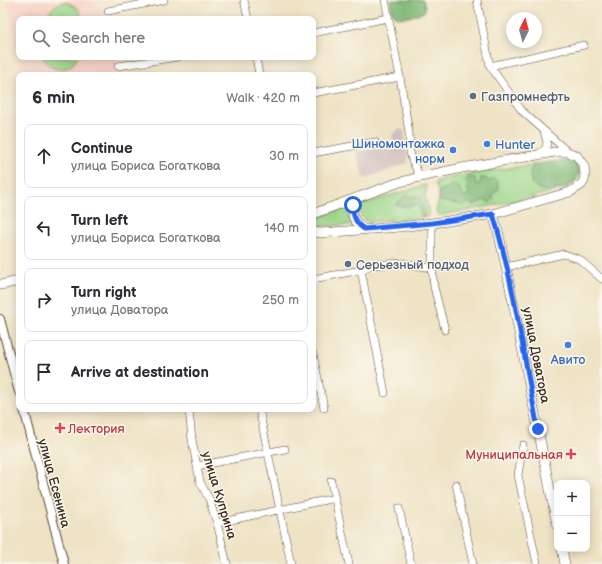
<!DOCTYPE html>
<meta charset="utf-8">
<style>
:root{--surface:#fff;--page:#f2f2f3;--text:#2b2b33;--muted:#7c7c81;--line:#e1e1e2}
body{margin:0;font-family:"Balsamiq Sans",sans-serif;background:var(--page);color:var(--text)}
.controls{position:absolute;right:12px;bottom:12px;display:grid;overflow:hidden;border-radius:8px;box-shadow:0 2px 10px #0003}
.controls button{width:36px;height:36px;display:grid;place-items:center;padding:0;border:0;border-bottom:1px solid var(--line);background:var(--surface);color:var(--text);font:20px sans-serif}
.compass{position:absolute;left:506px;top:12px;width:36px;height:36px;border-radius:50%;background:var(--surface);box-shadow:0 2px 10px #0003;rotate:6deg}
.stop{position:absolute;width:12px;height:12px;margin:-9px;border:3px solid #2563eb;border-radius:50%;background:#fff}
.stop.end{background:#2563eb;border-color:#fff;box-shadow:0 1px 4px #0008}
.list{margin:0;padding:0;list-style:none}
h2{display:flex;justify-content:space-between;align-items:center;height:52px;margin:0;padding:0 16px;font-size:17px}
h2 small{font-size:13px;font-weight:400;color:var(--muted)}
.list li{display:grid;grid-template-columns:26px 1fr auto;gap:12px;align-items:center;box-sizing:border-box;height:64px;margin:0 8px 8px;padding:0 8px;border:1px solid var(--line);border-radius:8px}
.list b{display:block;font-size:15px;white-space:nowrap}
.list p{margin:0;font-size:13px;white-space:nowrap;color:var(--muted)}
.list em{font-size:13px;font-style:normal;color:var(--muted)}
.icon{flex:none;width:22px;height:22px;fill:none;stroke:currentColor;stroke-width:2;stroke-linecap:round;stroke-linejoin:round}
.map{position:relative;flex:none;width:602px;height:564px;overflow:hidden}
.search{position:absolute;background:var(--surface);box-shadow:0 2px 10px #0003;left:16px;top:16px;width:300px;height:44px;display:flex;align-items:center;gap:10px;box-sizing:border-box;padding:0 14px;border-radius:8px;color:var(--muted);font-size:15px}
.panel{position:absolute;background:var(--surface);box-shadow:0 2px 10px #0003;left:16px;top:72px;width:300px;height:340px;border-radius:8px}
.map>svg:first-child{display:block}
.built{fill:#f6d2c4}
.industrial{fill:#d1bfbe}
.green{fill:#9bd589;stroke:#6b8054}
.forest{fill:#7cb675;stroke:#5c704a}
.lines{fill:none;stroke-linecap:round;stroke-linejoin:round}
.minor-casing{stroke:#564637;stroke-width:8}
.tertiary-casing{stroke:#564637;stroke-width:10}
.secondary-casing{stroke:#564637;stroke-width:10}
.minor{stroke:#fff;stroke-width:7}
.tertiary{stroke:#fff;stroke-width:8}
.secondary{stroke:#fff;stroke-width:9}
.route{stroke:#2563eb;stroke-width:5}
.service-dot{fill:#5c6f8a;stroke:#fbf7ec;stroke-width:1.5}
.shop-dot{fill:#3f7fe0;stroke:#fbf7ec;stroke-width:1.5}
.health-dot{fill:#e0444e;stroke:#fbf7ec;stroke-width:1.5}
.labels{text-anchor:middle;stroke-width:3;stroke-linejoin:round;paint-order:stroke}
.service-label{font-size:13px;fill:#4e5e75;stroke:#fbf7ec;text-anchor:start}
.shop-label{font-size:13px;fill:#366cbe;stroke:#fbf7ec;text-anchor:end}
.street-label{font-size:13px;fill:#3b2a1e;stroke:#fbf7ec}
.health-label{font-size:13px;fill:#be3a42;stroke:#fbf7ec;text-anchor:start}
</style>
<div class="map">
<svg width="602" height="564" viewBox="0 0 602 564">
<rect width="100%" height="100%" fill="#fbf7ec"/>
<filter id="ink" filterUnits="userSpaceOnUse"><feTurbulence type="fractalNoise" baseFrequency=".025" numOctaves="2"/><feDisplacementMap in="SourceGraphic" scale="8" xChannelSelector="R" yChannelSelector="G"/><feConvolveMatrix kernelMatrix="1 2 1 2 8 2 1 2 1" color-interpolation-filters="sRGB"/></filter>
<filter id="wash" filterUnits="userSpaceOnUse"><feTurbulence type="fractalNoise" baseFrequency=".012" numOctaves="4" result="noise"/><feDisplacementMap in="SourceGraphic" scale="16" xChannelSelector="R" yChannelSelector="G"/><feGaussianBlur stdDeviation="0.9" result="paint"/><feColorMatrix in="noise" values="0 0 0 0 0 0 0 0 0 0 0 0 0 0 0 0 0 1.4 0 .05"/><feComposite in="paint" operator="in"/></filter>
<g filter="url(#wash)">
<rect width="100%" height="100%" fill="#efe3c5"/>
<!-- built -->
<path class="built" d="M7 0H88L107 11 109 19H19V57H117L120 75H21Z"/>
<!-- industrial -->
<path class="industrial" d="M399 129 404 131 408 163 364 179 356 152 394 145 392 135Z"/>
<!-- green -->
<path class="green" d="M65 2C74 5 82 9 81 19H47C49 9 56 4 65 2Z
M43 57H78C71 72 50 74 43 57Z
M567 160C573 161 580 164 580 171 579 175 576 182 572 184 562 191 543 194 531 197 500 204 470 211 439 215L436 212C438 200 442 196 435 184L436 181 474 173Z
M425 185 427 187 425 196 429 214 427 217 369 222C361 218 356 212 363 204Z
M346 208 351 225 313 226 314 219Z"/>
<!-- forest -->
<path class="forest" d="M390 0H423L425 6 424 12 409 17 397 18 392 12Z
M567 160C579 164 584 175 573 183 567 188 550 192 542 190 539 189 535 186 532 184 530 176 528 169 535 164Z
M470 177 475 178 476 184H480L481 178H485L489 181 493 178 498 182V190L493 194V200L490 203 484 200 474 205 467 203 463 205 440 201 439 192 442 189H446C456 177 460 191 464 197L468 195 469 192 467 188 468 185 465 182 467 179Z
M407 195 411 197 416 196 420 197 422 202 425 214 423 217 420 215 419 208 416 205C408 206 404 209 396 204 401 201 402 197 407 195Z"/>
</g>
<g filter="url(#ink)">
<g class="lines">
<!-- minor casing -->
<g class="minor-casing">
<path id="minor" d="M244 0 248 19
M385 0 400 77 409 133 410 152 412 160 420 177
M477 0 490 66
M108 11 164 0
M313 33 388 18
M256 57 259 75
M118 66 178 57
M313 93 400 77
M568 152 522 111 490 66 584 45
M313 153 375 142
M538 155 546 148 547 143 544 131
M432 223V268L434 287 445 330
M506 267 564 254 579 259 602 279
M361 270 385 393
M313 279 361 270 371 265 402 263 432 268
M313 354 324 408
M189 409 192 440 200 482 209 499 217 523 227 564
M259 409 291 564
M523 445 518 475 537 564
M197 466 285 449
M331 481 349 564
M456 484 473 564
M399 508 411 564
M217 523 335 498"/>
</g>
<!-- tertiary casing -->
<g class="tertiary-casing">
<path id="tertiary" d="M0 319 19 392
M24 409 64 564"/>
</g>
<!-- secondary casing -->
<g class="secondary-casing">
<path id="secondary" d="M358 197C350 210 350 220 364 229
M493 214 499 235 506 267 557 525
M313 215 318 212 397 183 420 177 462 168 555 152H568L577 156 584 166 585 175 584 181 581 185 570 192 493 214 448 221 399 227 320 233 313 232
M0 285 19 281
M562 549 565 564"/>
</g>
<!-- minor -->
<use href="#minor" class="minor"/>
<!-- tertiary -->
<use href="#tertiary" class="tertiary"/>
<!-- secondary -->
<use href="#secondary" class="secondary"/>
</g>
</g>
<g class="lines" filter="url(#ink)">
<!-- route -->
<path class="route" d="M353 205C352 216 355 223 364 229L432 223 493 214C514 283 524 358 538 429"/>
</g>
<!-- markers -->
<g class="service-dot">
<circle cx="473" cy="96" r="4"/>
<circle cx="348" cy="264" r="4"/>
</g>
<g class="shop-dot">
<circle cx="487" cy="144" r="4"/>
<circle cx="453" cy="150" r="4"/>
<circle cx="568" cy="345" r="4"/>
</g>
<g class="health-dot">
<path d="M58 422h4v4h4v4h-4v4h-4v-4h-4v-4h4z"/>
<path d="M569 448h4v4h4v4h-4v4h-4v-4h-4v-4h4z"/>
</g>
<g class="labels">
<!-- service labels -->
<g class="service-label">
<text x="481" y="101">Газпромнефть</text>
<text x="356" y="269">Серьезный подход</text>
</g>
<!-- shop labels -->
<g class="shop-label">
<text x="445" y="148">Шиномонтажка<tspan x="445" dy="15">норм</tspan></text>
<text x="495" y="149" text-anchor="start">Hunter</text>
<text x="568" y="364" text-anchor="middle">Авито</text>
</g>
<!-- street labels -->
<g class="street-label">
<text transform="translate(537 355) rotate(79)" y="5">улица Доватора</text>
<text transform="translate(55 483) rotate(75)" y="5">улица Есенина</text>
<text transform="translate(220 495) rotate(73)" y="5">улица Куприна</text>
</g>
<!-- health labels -->
<g class="health-label">
<text x="68" y="433">Лектория</text>
<text x="563" y="459" text-anchor="end">Муниципальная</text>
</g>
</g>
</svg>
<div class="controls">
<button>+</button>
<button>−</button>
</div>
<svg class="compass" viewBox="-18 -18 36 36"><path d="M0-13l5 13h-10z" fill="#e53935"/><path d="M0 13l5-13h-10z" fill="#7c7c81"/></svg>
<div class="stop" style="left:353px;top:205px"></div>
<div class="stop end" style="left:538px;top:429px"></div>
<div class="search"><svg class="icon" aria-label="search" viewBox="0 0 24 24"><circle cx="10" cy="10" r="6"/><path d="M15 15l6 6"/></svg>Search here</div>
<section class="panel">
<h2>6 min<small>Walk · 420 m</small></h2>
<ul class="list">
<li><svg class="icon" aria-label="ahead" viewBox="0 0 24 24"><path d="M12 20V5M6 11l6-6 6 6"/></svg><div><b>Continue</b><p>улица Бориса Богаткова</p></div><em>30 m</em></li>
<li><svg class="icon" aria-label="left" viewBox="0 0 24 24"><path d="M17 20v-9H6M10 6l-5 5 5 5"/></svg><div><b>Turn left</b><p>улица Бориса Богаткова</p></div><em>140 m</em></li>
<li><svg class="icon" aria-label="right" viewBox="0 0 24 24"><path d="M7 20v-9h11M14 6l5 5-5 5"/></svg><div><b>Turn right</b><p>улица Доватора</p></div><em>250 m</em></li>
<li><svg class="icon" aria-label="arrive" viewBox="0 0 24 24"><path d="M6 21V4h12l-3 4 3 4H6"/></svg><div><b>Arrive at destination</b></div></li>
</ul>
</section>
</div>
